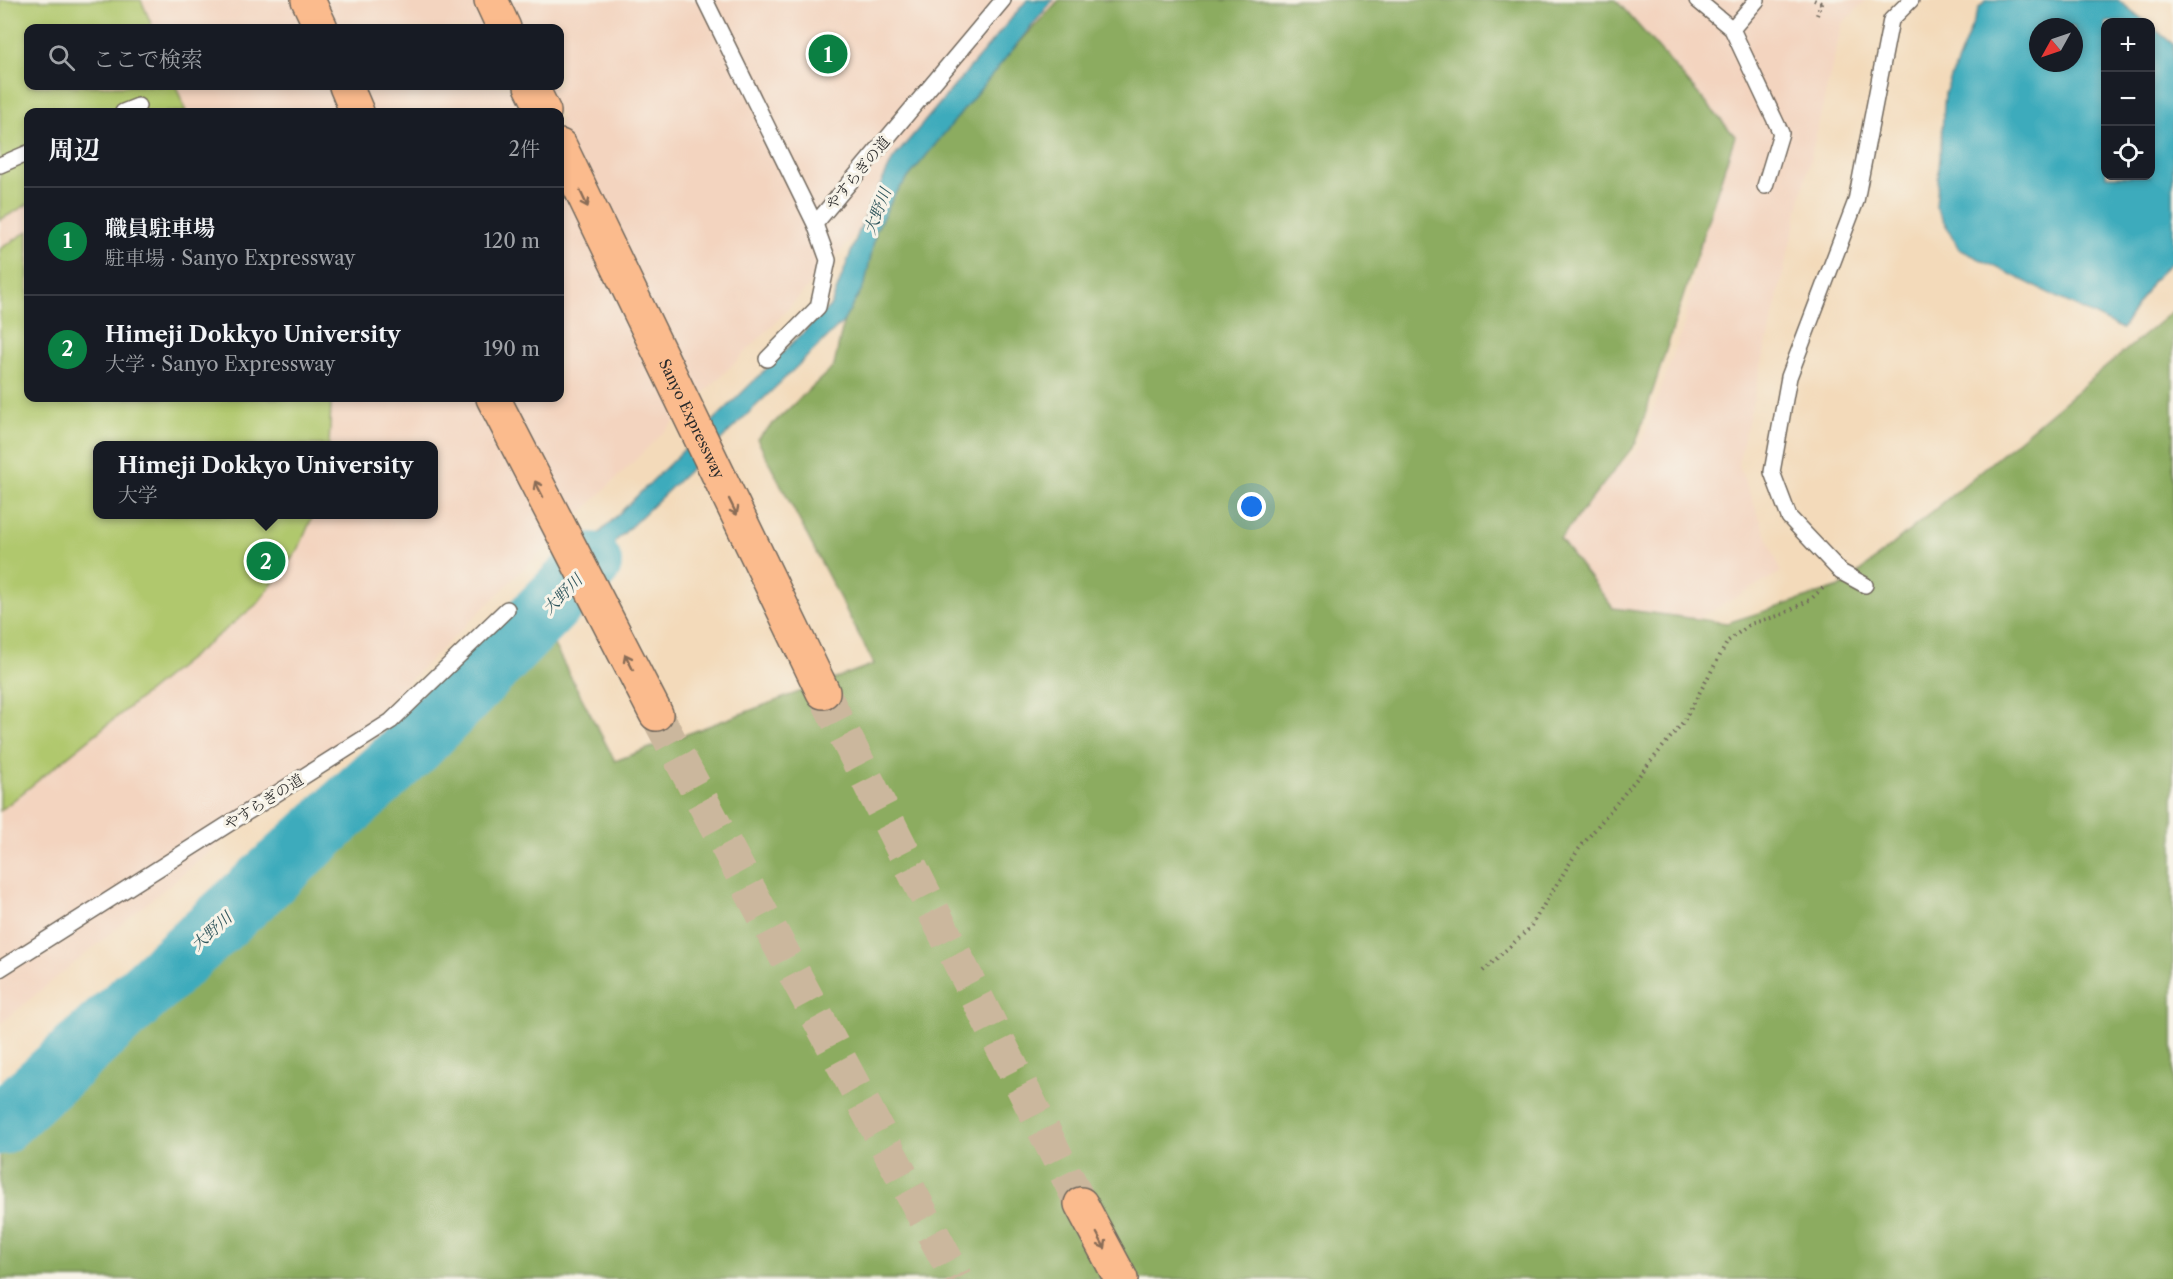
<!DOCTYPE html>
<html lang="ja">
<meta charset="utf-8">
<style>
:root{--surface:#171b24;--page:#242831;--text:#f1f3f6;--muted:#9ea1a6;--line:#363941;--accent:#0b8043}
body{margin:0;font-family:"Libre Caslon Text","Noto Serif JP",serif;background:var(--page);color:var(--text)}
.controls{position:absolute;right:18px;top:18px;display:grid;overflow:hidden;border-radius:12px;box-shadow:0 3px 9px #0003}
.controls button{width:54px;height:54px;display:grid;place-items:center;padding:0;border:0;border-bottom:2px solid var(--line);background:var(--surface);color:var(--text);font:30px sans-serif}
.compass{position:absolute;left:2029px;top:18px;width:54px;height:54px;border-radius:50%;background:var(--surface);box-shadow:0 3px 9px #0003;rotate:230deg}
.you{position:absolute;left:1252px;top:507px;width:21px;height:21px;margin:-15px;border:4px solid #fff;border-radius:50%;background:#1a73e8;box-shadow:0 0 0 9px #1a73e833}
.badge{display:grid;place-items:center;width:39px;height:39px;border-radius:50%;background:var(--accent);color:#fff;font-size:20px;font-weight:700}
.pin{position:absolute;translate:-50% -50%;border:3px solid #fff;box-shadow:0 2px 6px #0006}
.popup{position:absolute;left:93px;top:441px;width:345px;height:78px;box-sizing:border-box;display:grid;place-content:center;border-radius:12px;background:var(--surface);filter:drop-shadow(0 2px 4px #0005);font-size:20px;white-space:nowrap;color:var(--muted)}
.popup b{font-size:22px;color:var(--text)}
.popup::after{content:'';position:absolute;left:50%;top:100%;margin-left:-12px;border:12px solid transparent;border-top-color:var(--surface)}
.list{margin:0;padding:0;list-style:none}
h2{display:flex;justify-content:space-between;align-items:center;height:78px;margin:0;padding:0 24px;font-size:26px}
h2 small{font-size:20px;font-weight:400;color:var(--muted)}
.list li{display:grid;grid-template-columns:39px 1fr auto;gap:18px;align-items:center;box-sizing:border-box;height:108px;padding:0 24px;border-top:2px solid var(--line)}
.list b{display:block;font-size:22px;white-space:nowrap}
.list p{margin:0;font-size:20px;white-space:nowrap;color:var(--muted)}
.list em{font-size:20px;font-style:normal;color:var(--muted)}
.icon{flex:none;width:33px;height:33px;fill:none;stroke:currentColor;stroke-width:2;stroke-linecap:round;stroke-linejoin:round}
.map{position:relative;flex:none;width:2173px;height:1279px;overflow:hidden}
.search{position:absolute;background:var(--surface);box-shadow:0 3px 9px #0003;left:24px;top:24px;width:540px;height:66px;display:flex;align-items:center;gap:15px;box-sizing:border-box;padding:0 21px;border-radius:12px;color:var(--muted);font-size:22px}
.panel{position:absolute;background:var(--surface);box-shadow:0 3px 9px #0003;left:24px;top:108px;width:540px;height:294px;border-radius:12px}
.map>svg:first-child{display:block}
.built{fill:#f3d4bf;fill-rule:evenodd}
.green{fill:#b0c86d;stroke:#6e7a4c;stroke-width:1.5}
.forest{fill:#8cac60;stroke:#5c6c46;stroke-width:1.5}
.water{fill:#3eabbc;stroke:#346b74;stroke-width:1.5;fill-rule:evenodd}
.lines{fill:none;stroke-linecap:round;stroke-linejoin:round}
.river{stroke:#3eabbc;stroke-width:62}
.motorway-tunnel{stroke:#cbb79d;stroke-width:33;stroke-dasharray:33 16;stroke-linecap:butt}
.service-casing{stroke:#71685d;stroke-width:18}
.motorway-casing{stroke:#71685d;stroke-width:36}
.path{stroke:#71685d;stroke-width:4;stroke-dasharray:1.5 4.5;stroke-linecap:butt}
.service{stroke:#fff;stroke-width:15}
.motorway{stroke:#fbbb8d;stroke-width:33}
.oneway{stroke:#896c57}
.labels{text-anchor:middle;stroke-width:6;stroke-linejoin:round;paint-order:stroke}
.street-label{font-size:15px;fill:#2b2b2b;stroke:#f7f3e8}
.water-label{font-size:16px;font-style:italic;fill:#32585e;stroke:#f7f3e8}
</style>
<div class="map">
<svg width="2173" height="1279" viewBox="0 0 2173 1279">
<rect width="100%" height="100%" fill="#f7f3e8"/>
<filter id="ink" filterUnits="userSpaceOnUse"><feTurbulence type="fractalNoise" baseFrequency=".0167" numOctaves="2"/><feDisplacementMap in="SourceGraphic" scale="12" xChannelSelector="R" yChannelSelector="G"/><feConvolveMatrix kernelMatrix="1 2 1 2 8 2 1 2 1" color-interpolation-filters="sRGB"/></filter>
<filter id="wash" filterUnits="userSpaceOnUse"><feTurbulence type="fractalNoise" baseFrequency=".008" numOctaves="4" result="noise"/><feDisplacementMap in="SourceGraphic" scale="24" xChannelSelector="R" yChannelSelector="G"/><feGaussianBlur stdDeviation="1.35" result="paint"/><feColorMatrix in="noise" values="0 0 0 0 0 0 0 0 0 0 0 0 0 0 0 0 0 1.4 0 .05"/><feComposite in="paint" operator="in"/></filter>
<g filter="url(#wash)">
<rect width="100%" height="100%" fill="#f3daba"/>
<!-- built -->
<path class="built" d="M0 0H1071L773 325 365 724 0 1024ZM28 28H560V86H28ZM28 112H560V398H28ZM98 446H434V514H98Z
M1587 0H1866L1842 24 1738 464 1781 572 1690 623 1605 613 1552 530 1640 447 1684 325 1723 129Z"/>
<!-- green -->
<path class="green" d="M0 0H141L153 28H28V86H176L186 112H28V204L0 220Z
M28 231V398H329L331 404 329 445 98 446V514L313 515 298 550 257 604 0 811V249Z"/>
<!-- forest -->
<path class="forest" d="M1059 0H1616L1735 136 1636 443 1560 539 1613 608 1727 623 1843 586 2173 311V1279H0V1119L77 1062 545 628 615 761 874 664 757 439 834 366 869 204Z"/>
<!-- water -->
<path class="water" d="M1027 0H1053L895 194 876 231 865 284 843 322 403 746 394 735 831 305 862 223 893 159Z
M1987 0H2118L2146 22H2106V176H2150L2151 26 2173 44V261L2153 280 2122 329 1959 249 1936 207 1945 93 1979 8ZM2038 27H2074V63H2038Z"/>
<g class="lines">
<!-- river -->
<path class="river" d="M0 1124 414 745 591 563"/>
</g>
</g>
<g filter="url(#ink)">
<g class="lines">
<!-- motorway-tunnel -->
<path class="motorway-tunnel" d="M823 692 1081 1204
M656 714 957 1279"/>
<!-- service casing -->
<g class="service-casing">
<path id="service" d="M705 0 815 224
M1697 0 1732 29 1781 133 1765 186
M1732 29 1757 0
M123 112 138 106
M0 165 28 153
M767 359 818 307 828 260 815 224 1003 0
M1865 585 1841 572 1789 517 1772 472 1789 377 1856 201 1891 20 1911 0
M0 969 391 721 507 609"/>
</g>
<!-- motorway casing -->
<g class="motorway-casing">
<g id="motorway">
<path d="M308 0 321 28"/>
<path d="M491 0 504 28"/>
<path d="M346 86 357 112"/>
<path d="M531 86 544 112"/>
<path id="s1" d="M560 146 823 692"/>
<path d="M493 398 656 714"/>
<path d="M1081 1204 1121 1279"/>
</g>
</g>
<!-- path -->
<path class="path" d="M1814 0 1821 3
M1817 15 1822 0
M1483 971 1529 929 1578 850 1684 721 1728 641 1750 624 1781 615 1811 599 1823 588"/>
<!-- service -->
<use href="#service" class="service"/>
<!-- motorway -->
<use href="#motorway" class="motorway"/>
</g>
<!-- one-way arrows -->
<defs><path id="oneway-shaft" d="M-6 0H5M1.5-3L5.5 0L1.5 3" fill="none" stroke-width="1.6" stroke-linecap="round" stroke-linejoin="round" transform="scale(1.5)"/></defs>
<g class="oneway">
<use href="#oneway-shaft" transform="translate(584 199) rotate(65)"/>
<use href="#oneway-shaft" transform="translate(539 489) rotate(-117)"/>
<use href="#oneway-shaft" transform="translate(733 507) rotate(64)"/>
<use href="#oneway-shaft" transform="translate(629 662) rotate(-117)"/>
<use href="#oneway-shaft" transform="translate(1101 1241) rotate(62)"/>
</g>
</g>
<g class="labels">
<!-- street labels -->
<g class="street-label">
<text transform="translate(858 173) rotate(-50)" y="5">やすらぎの道</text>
<text dy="5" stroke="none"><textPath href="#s1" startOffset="303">Sanyo Expressway</textPath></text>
<text transform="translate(264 802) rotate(-32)" y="5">やすらぎの道</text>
</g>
<!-- water labels -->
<g class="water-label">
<text transform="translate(877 211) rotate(-69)" y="6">大野川</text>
<text transform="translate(562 594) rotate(-45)" y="6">大野川</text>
<text transform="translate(211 931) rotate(-42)" y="6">大野川</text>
</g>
</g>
</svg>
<div class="controls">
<button>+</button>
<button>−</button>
<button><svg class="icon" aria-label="locate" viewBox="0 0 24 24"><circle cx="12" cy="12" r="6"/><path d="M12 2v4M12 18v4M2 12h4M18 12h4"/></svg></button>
</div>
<svg class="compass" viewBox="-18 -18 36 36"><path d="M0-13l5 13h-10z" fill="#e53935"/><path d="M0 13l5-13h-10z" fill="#9ea1a6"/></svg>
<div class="you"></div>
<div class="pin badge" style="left:828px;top:54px">1</div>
<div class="pin badge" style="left:266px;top:561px">2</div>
<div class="popup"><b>Himeji Dokkyo University</b>大学</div>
<div class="search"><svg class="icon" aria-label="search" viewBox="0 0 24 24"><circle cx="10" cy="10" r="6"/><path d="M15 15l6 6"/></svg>ここで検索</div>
<section class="panel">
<h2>周辺<small>2件</small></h2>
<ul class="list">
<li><span class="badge">1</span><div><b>職員駐車場</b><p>駐車場 · Sanyo Expressway</p></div><em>120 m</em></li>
<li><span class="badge">2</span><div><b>Himeji Dokkyo University</b><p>大学 · Sanyo Expressway</p></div><em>190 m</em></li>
</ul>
</section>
</div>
